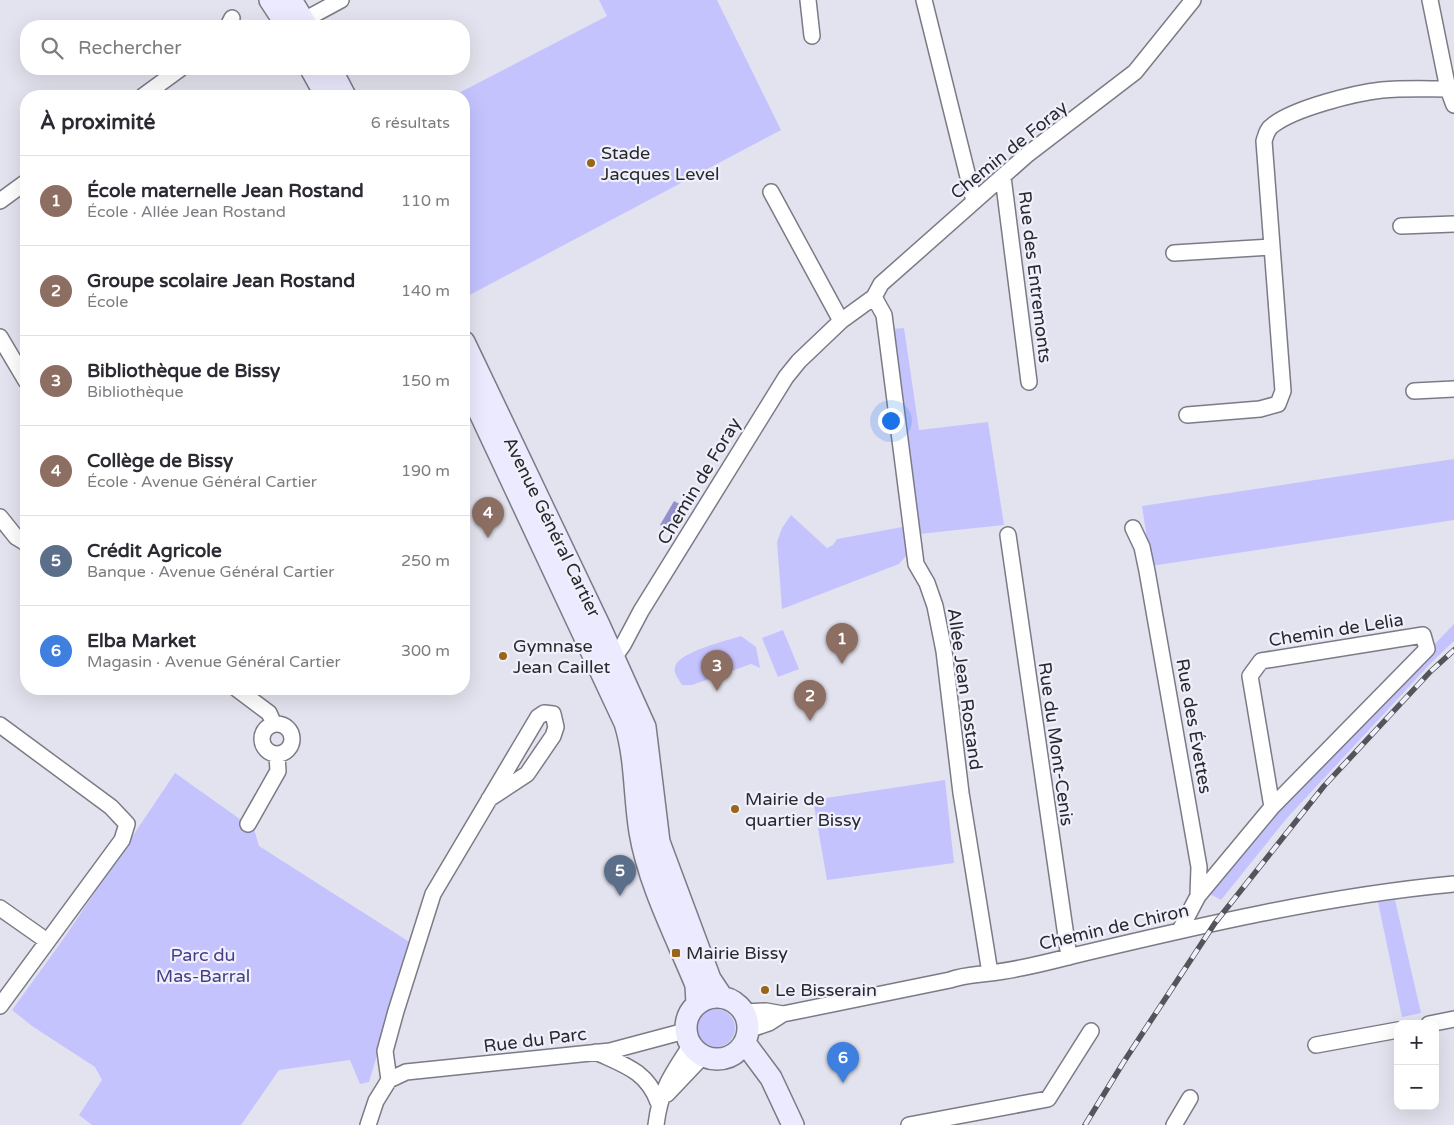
<!DOCTYPE html>
<html lang="fr">
<meta charset="utf-8">
<style>
:root{--surface:#fff;--page:#f2f2f3;--text:#2b2b33;--muted:#7c7c81;--line:#e1e1e2;--accent:#0f766e}
body{margin:0;font-family:"Varela Round",sans-serif;background:var(--page);color:var(--text)}
.controls{position:absolute;right:15px;bottom:15px;display:grid;overflow:hidden;border-radius:10px;box-shadow:0 5px 20px #0002}
.controls button{width:45px;height:45px;display:grid;place-items:center;padding:0;border:0;border-bottom:1px solid var(--line);background:var(--surface);color:var(--text);font:25px sans-serif}
.you{position:absolute;left:890px;top:420px;width:18px;height:18px;margin:-12px;border:4px solid #fff;border-radius:50%;background:#1a73e8;box-shadow:0 0 0 8px #1a73e833}
.badge{display:grid;place-items:center;width:32px;height:32px;border-radius:50%;background:var(--accent);color:#fff;font-size:16px;font-weight:700}
.pin{position:absolute;translate:-50% -41px;filter:drop-shadow(0 1px 2px #0008)}
.pin::after{content:'';position:absolute;top:26px;width:18px;height:15px;background:inherit;clip-path:polygon(0 0,100% 0,50% 100%)}
.list{margin:0;padding:0;list-style:none}
h2{display:flex;justify-content:space-between;align-items:center;height:65px;margin:0;padding:0 20px;font-size:21px}
h2 small{font-size:16px;font-weight:400;color:var(--muted)}
.list li{display:grid;grid-template-columns:32px 1fr auto;gap:15px;align-items:center;box-sizing:border-box;height:90px;padding:0 20px;border-top:1px solid var(--line)}
.list b{display:block;font-size:19px;white-space:nowrap}
.list p{margin:0;font-size:16px;white-space:nowrap;color:var(--muted)}
.list em{font-size:16px;font-style:normal;color:var(--muted)}
.icon{flex:none;width:28px;height:28px;fill:none;stroke:currentColor;stroke-width:2;stroke-linecap:round;stroke-linejoin:round}
.map{position:relative;flex:none;width:1454px;height:1125px;overflow:hidden}
.search{position:absolute;background:var(--surface);box-shadow:0 5px 20px #0002;left:20px;top:20px;width:450px;height:55px;display:flex;align-items:center;gap:12px;box-sizing:border-box;padding:0 18px;border-radius:20px;color:var(--muted);font-size:19px}
.panel{position:absolute;background:var(--surface);box-shadow:0 5px 20px #0002;left:20px;top:90px;width:450px;height:605px;border-radius:20px}
.map>svg:first-child{display:block}
.green{fill:#c5c3fe}
.water{fill:#9391cc}
.lines{fill:none;stroke-linecap:round;stroke-linejoin:round}
.minor-casing{stroke:#7b7b86;stroke-width:18}
.secondary-casing{stroke:#7b7b86;stroke-width:24}
.minor{stroke:#fff;stroke-width:15}
.secondary{stroke:#ebeafe;stroke-width:21}
.rail-casing{stroke:#54545b;stroke-width:5.5}
.rail{stroke:#f0f0fc;stroke-width:4;stroke-dasharray:11;stroke-linecap:butt}
.poi-dot{fill:#986619;stroke:#f0f0fc;stroke-width:2}
.labels{text-anchor:middle;stroke-width:4.5;stroke-linejoin:round;paint-order:stroke}
.street-label{font-size:18px;fill:#28282d;stroke:#f0f0fc}
.poi-label{font-size:18px;fill:#28282d;stroke:#f0f0fc;text-anchor:start}
.park-label{font-size:18px;fill:#473e86;stroke:#f0f0fc}
</style>
<div class="map">
<svg width="1454" height="1125" viewBox="0 0 1454 1125">
<rect width="100%" height="100%" fill="#e3e3ef"/>
<!-- green -->
<path class="green" d="M599 0H717L781 130 464 298V96H453L607 16Z
M904 328 919 430 988 422 1004 525 919 534 892 329Z
M1454 459V520L1151 566 1142 506Z
M791 515 827 548 833 545 837 539 908 526 907 555 899 564 782 609 777 542 782 528Z
M1454 624V641L1432 662 1287 818 1221 900 1210 894 1276 810Z
M783 630 799 669 778 677 762 638Z
M741 636 756 647 760 668 751 664 692 685H682C679 680 673 673 675 667 678 652 726 641 741 636Z
M175 773 254 829 259 846 411 943 369 1082 360 1084 350 1060 279 1070 241 1125H92L79 1115 102 1080 95 1067 32 1026 12 1010 62 941Z
M945 780 954 863 827 880 813 800Z
M1395 900 1421 1013 1402 1017 1378 902Z
M697 1028a19 19 0 1 1 38 0a19 19 0 1 1-38 0Z"/>
<!-- water -->
<path class="water" d="M674 501 685 507 670 532 660 525Z"/>
<g class="lines">
<!-- minor casing -->
<g class="minor-casing">
<path id="minor" d="M808 0 812 36
M924 0 974 201
M1430 0 1448 89 1454 105
M304 20 341 0
M228 26 232 18
M143 96 180 69
M1003 177 1029 382
M771 192 841 321
M0 201 26 182
M1401 226 1454 224
M1174 253 1271 247
M874 297 884 315 916 564 927 583 935 606 944 651 961 793 990 973
M0 337 26 381
M1414 391 1454 389
M1187 415 1260 409 1278 404 1283 391 1264 141C1266 135 1267 129 1273 125 1295 108 1355 93 1382 90 1404 88 1426 89 1448 89
M0 517 16 537 26 543
M1133 528 1142 547 1147 571 1199 867 1198 896 1180 930
M1008 535 1069 957
M606 657 618 652 623 645 641 611 786 377 799 361 841 321 874 297 881 284 1028 154 1135 72 1193 0
M237 689 269 713 274 724
M262 739a15 15 0 1 1 30 0a15 15 0 1 1-30 0Z
M0 725 111 807 127 824 122 840 0 1006
M248 824 278 771 277 755
M1198 896 1272 807 1250 676 1261 661 1423 635 1427 649 1272 807
M0 908 47 941
M744 1012 766 1011 783 1014 950 980C964 975 975 975 990 973 1017 970 1045 963 1072 956 1198 926 1325 896 1454 884
M1429 1024 1454 1019
M748 1030 769 1023 783 1014
M1316 1045 1398 1030
M596 1052C624 1065 647 1071 658 1102
M389 1080 406 1072 610 1051 685 1031
M667 1094 703 1056
M368 1125 376 1101 389 1080 385 1051 396 1011 433 894 538 717 544 713 553 714 556 727 553 736 527 774 489 799
M656 1125C660 1090 672 1074 691 1045
M909 1125 1048 1099 1091 1031
M1174 1125 1190 1098"/>
</g>
<!-- secondary casing -->
<g class="secondary-casing">
<path id="secondary" d="M270 0 287 26
M291 0 307 26
M311 69 326 96
M331 69 345 96
M464 342 599 625 645 727 659 842 710 979 722 997
M464 379 625 723C636 758 634 795 640 832 649 885 676 936 696 985L697 1004
M686 1028a31 31 0 1 1 62 0a31 31 0 1 1-62 0Z
M745 1043 771 1078 793 1125"/>
</g>
<!-- minor -->
<use href="#minor" class="minor"/>
<!-- secondary -->
<use href="#secondary" class="secondary"/>
<!-- rail casing -->
<g class="rail-casing">
<path id="rail" d="M1085 1125 1123 1063 1215 923 1324 786 1430 672 1454 650"/>
</g>
<!-- rail -->
<use href="#rail" class="rail"/>
</g>
<!-- markers -->
<g class="poi-dot">
<circle cx="591" cy="163" r="5"/>
<circle cx="503" cy="656" r="5"/>
<circle cx="735" cy="809" r="5"/>
<rect x="671" y="948" width="10" height="10" rx="2.5"/>
<circle cx="765" cy="990" r="5"/>
</g>
<g class="labels">
<!-- street labels -->
<g class="street-label">
<text transform="translate(1009 150) rotate(-39)" y="6">Chemin de Foray</text>
<text transform="translate(1035 277) rotate(83)" y="6">Rue des Entremonts</text>
<text transform="translate(699 481) rotate(-59)" y="6">Chemin de Foray</text>
<text transform="translate(552 527) rotate(64)" y="6">Avenue Général Cartier</text>
<text transform="translate(1336 630) rotate(-9)" y="6">Chemin de Lelia</text>
<text transform="translate(965 689) rotate(82)" y="6">Allée Jean Rostand</text>
<text transform="translate(1194 726) rotate(80)" y="6">Rue des Évettes</text>
<text transform="translate(1056 744) rotate(82)" y="6">Rue du Mont-Cenis</text>
<text transform="translate(1114 927) rotate(-13)" y="6">Chemin de Chiron</text>
<text transform="translate(535 1040) rotate(-7)" y="6">Rue du Parc</text>
</g>
<!-- poi labels -->
<g class="poi-label">
<text x="601" y="159">Stade<tspan x="601" dy="21">Jacques Level</tspan></text>
<text x="513" y="652">Gymnase<tspan x="513" dy="21">Jean Caillet</tspan></text>
<text x="745" y="805">Mairie de<tspan x="745" dy="21">quartier Bissy</tspan></text>
<text x="686" y="959">Mairie Bissy</text>
<text x="775" y="996">Le Bisserain</text>
</g>
<!-- park labels -->
<g class="park-label">
<text x="203" y="961">Parc du<tspan x="203" dy="21">Mas-Barral</tspan></text>
</g>
</g>
</svg>
<div class="controls">
<button>+</button>
<button>−</button>
</div>
<div class="you"></div>
<div class="pin badge" style="left:842px;top:664px;background:#8d6e63">1</div>
<div class="pin badge" style="left:810px;top:721px;background:#8d6e63">2</div>
<div class="pin badge" style="left:717px;top:691px;background:#8d6e63">3</div>
<div class="pin badge" style="left:488px;top:538px;background:#8d6e63">4</div>
<div class="pin badge" style="left:620px;top:896px;background:#5c6f8a">5</div>
<div class="pin badge" style="left:843px;top:1083px;background:#3f7fe0">6</div>
<div class="search"><svg class="icon" aria-label="search" viewBox="0 0 24 24"><circle cx="10" cy="10" r="6"/><path d="M15 15l6 6"/></svg>Rechercher</div>
<section class="panel">
<h2>À proximité<small>6 résultats</small></h2>
<ul class="list">
<li><span class="badge" style="background:#8d6e63">1</span><div><b>École maternelle Jean Rostand</b><p>École · Allée Jean Rostand</p></div><em>110 m</em></li>
<li><span class="badge" style="background:#8d6e63">2</span><div><b>Groupe scolaire Jean Rostand</b><p>École</p></div><em>140 m</em></li>
<li><span class="badge" style="background:#8d6e63">3</span><div><b>Bibliothèque de Bissy</b><p>Bibliothèque</p></div><em>150 m</em></li>
<li><span class="badge" style="background:#8d6e63">4</span><div><b>Collège de Bissy</b><p>École · Avenue Général Cartier</p></div><em>190 m</em></li>
<li><span class="badge" style="background:#5c6f8a">5</span><div><b>Crédit Agricole</b><p>Banque · Avenue Général Cartier</p></div><em>250 m</em></li>
<li><span class="badge" style="background:#3f7fe0">6</span><div><b>Elba Market</b><p>Magasin · Avenue Général Cartier</p></div><em>300 m</em></li>
</ul>
</section>
</div>
